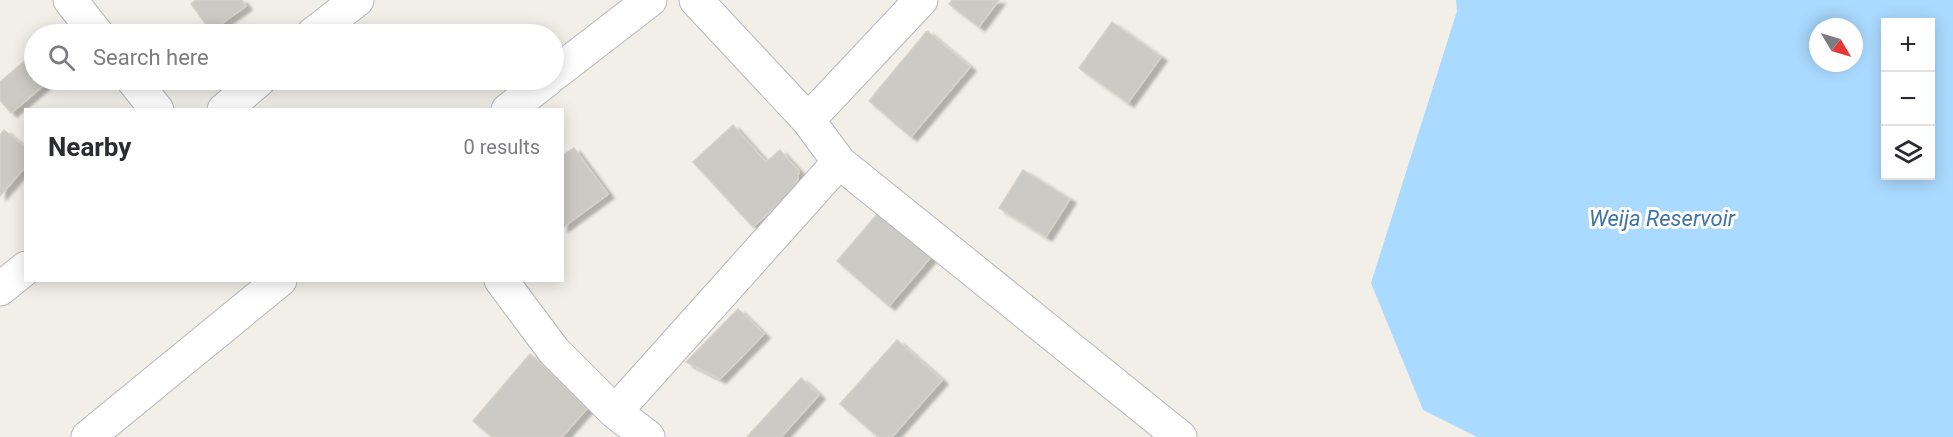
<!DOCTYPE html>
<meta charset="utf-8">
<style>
:root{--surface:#fff;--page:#f7f7f7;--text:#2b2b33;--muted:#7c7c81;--line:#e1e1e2}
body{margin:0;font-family:Roboto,sans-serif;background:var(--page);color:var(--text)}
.controls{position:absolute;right:18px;top:18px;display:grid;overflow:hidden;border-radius:0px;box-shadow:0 3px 15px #0003}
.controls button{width:54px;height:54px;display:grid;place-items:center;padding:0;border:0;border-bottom:2px solid var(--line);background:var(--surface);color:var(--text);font:30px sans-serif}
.compass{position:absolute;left:1809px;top:18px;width:54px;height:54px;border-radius:50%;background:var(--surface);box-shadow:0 3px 15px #0003;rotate:128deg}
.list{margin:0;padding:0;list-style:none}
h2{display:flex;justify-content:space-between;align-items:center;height:78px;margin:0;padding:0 24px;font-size:26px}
h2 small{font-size:20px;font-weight:400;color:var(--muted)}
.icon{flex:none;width:33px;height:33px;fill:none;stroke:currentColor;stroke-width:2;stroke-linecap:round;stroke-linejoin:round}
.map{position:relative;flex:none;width:1953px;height:437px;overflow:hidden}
.search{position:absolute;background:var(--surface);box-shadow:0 3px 15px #0003;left:24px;top:24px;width:540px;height:66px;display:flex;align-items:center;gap:15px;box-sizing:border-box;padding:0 21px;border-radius:33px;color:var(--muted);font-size:22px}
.panel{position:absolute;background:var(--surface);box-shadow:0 3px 15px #0003;left:24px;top:108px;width:540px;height:174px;border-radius:0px}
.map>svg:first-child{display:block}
.water{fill:#aadaff;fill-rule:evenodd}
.building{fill:#cccac5;stroke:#d6d1c6;stroke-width:1.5;filter:url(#shadow)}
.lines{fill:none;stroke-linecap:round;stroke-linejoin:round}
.minor-casing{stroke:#b5b8bc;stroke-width:35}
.minor{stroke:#fff;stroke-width:33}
.labels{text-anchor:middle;stroke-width:6;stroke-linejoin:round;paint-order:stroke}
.water-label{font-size:22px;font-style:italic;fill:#4174aa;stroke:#fff}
</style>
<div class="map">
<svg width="1953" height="437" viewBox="0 0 1953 437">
<defs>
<filter id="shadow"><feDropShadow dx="6" dy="4" stdDeviation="1.5" flood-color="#0004"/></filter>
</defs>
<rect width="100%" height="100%" fill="#f1efe8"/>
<!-- water -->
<path class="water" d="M1456 0H1953V437H1477L1423 410 1371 283 1457 11ZM1886 22H1930V176H1886ZM1818 27H1854V63H1818Z"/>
<!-- building -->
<path class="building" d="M196 0H242L246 6 211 31 191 4Z
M952 0H999L979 27 949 4Z
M73 20 86 34H56Z
M1112 22 1161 57 1128 103 1079 68Z
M927 31 970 67 911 137 869 101Z
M34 53V80H50L11 113 0 100V82Z
M733 125 766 162 780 150 799 171 796 188 753 227 693 162Z
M4 130 26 148V166L0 196V135Z
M574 148 608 194 562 228V156Z
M1023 170 1070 199 1046 237 999 208Z
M879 212 931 257 889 306 837 261Z
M738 309 764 334 720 379 686 362Z
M897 340 942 380 892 437H878L840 404Z
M530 354 590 405 562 437H492L473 421Z
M801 378 819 395 781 437H747Z"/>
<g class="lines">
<!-- minor casing -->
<g class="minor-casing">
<path id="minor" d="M70 0 97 34
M696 0 808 120 839 162 1180 437
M313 34 357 0
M554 74 650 0
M133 80 157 110
M224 110 259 80
M508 110 547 80
M808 120 921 0
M501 280 554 351 615 412 648 437
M0 289 26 268
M615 412 839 162
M88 437 280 280"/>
</g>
<!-- minor -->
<use href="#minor" class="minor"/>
</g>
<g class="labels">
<!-- water labels -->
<g class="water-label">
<text x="1662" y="226">Weija Reservoir</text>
</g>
</g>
</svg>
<div class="controls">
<button>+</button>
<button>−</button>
<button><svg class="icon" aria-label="layers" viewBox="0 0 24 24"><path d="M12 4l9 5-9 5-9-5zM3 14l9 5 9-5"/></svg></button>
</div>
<svg class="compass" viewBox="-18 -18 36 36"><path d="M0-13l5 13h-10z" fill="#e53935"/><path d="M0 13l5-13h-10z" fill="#7c7c81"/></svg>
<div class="search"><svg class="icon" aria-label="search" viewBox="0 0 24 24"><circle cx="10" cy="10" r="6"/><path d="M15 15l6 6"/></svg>Search here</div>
<section class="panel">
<h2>Nearby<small>0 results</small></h2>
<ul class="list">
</ul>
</section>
</div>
